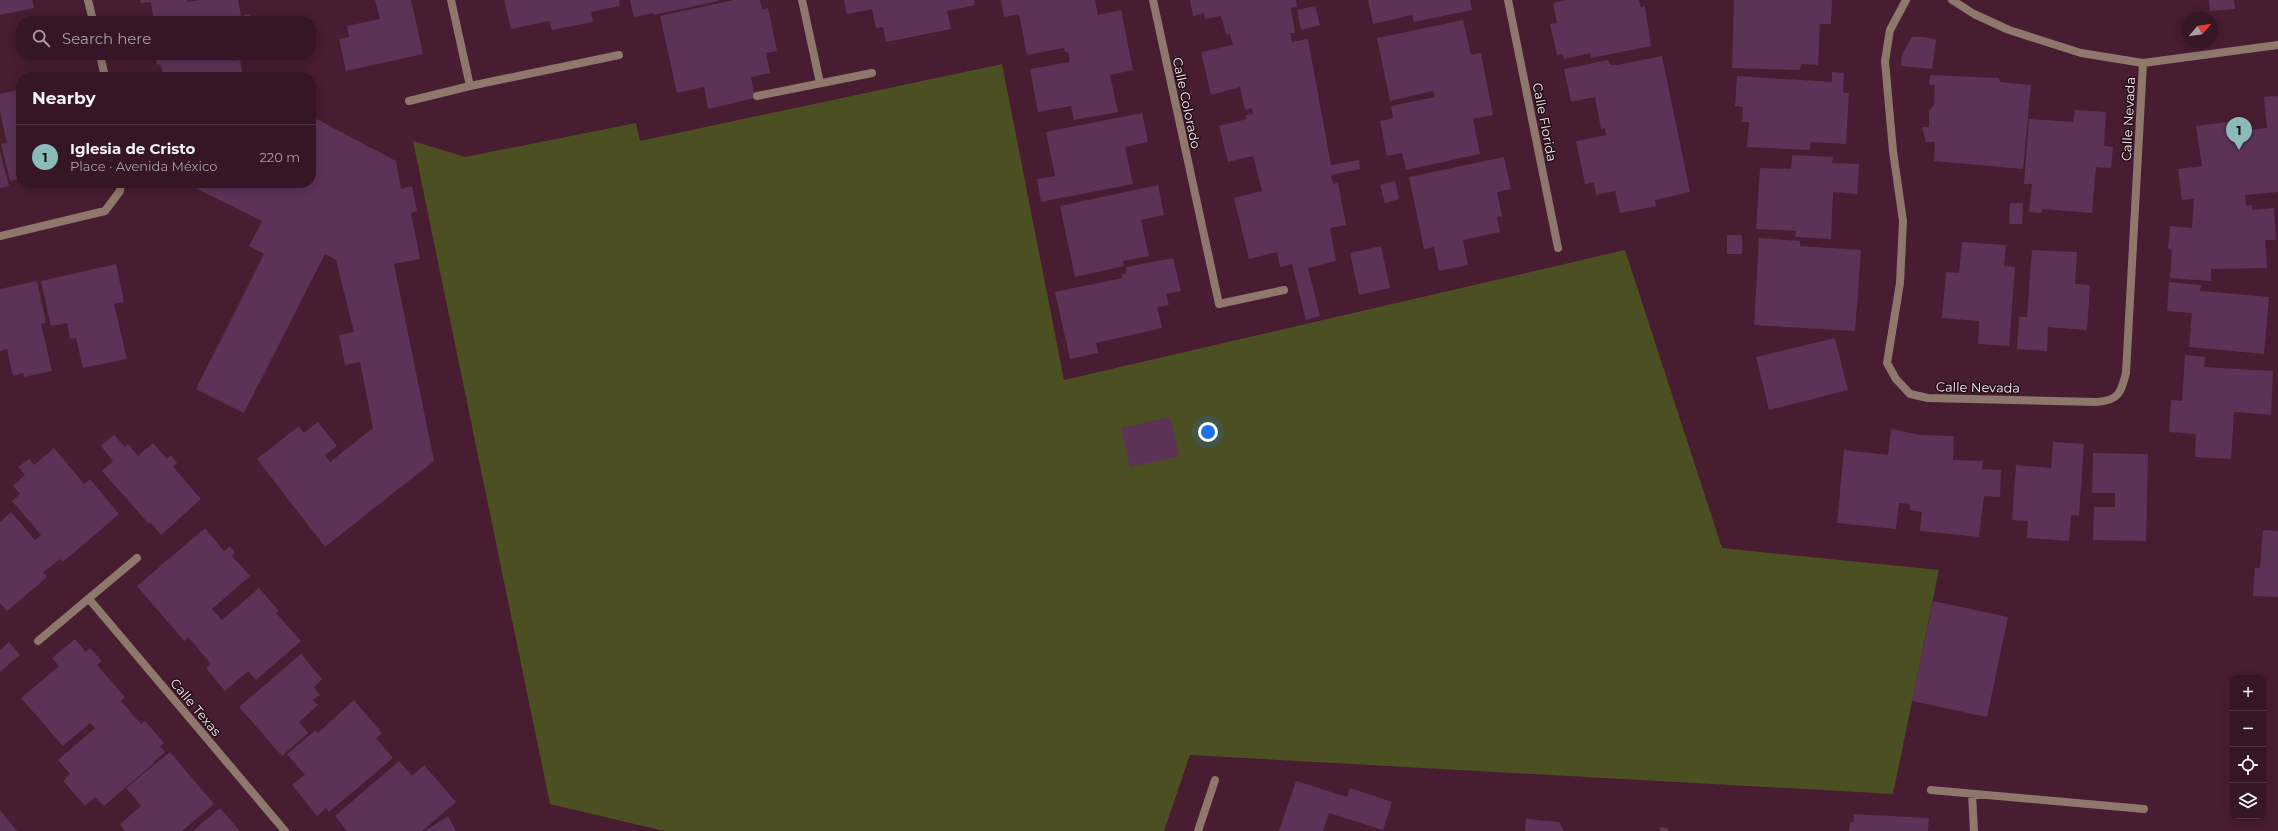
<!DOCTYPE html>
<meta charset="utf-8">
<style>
:root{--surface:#361525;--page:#412232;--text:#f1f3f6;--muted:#aa9fa7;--line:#503442;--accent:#8bbbb9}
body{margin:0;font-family:Montserrat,sans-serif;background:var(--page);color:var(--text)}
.controls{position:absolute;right:12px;bottom:12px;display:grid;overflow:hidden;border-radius:8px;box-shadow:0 2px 10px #0003}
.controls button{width:36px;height:36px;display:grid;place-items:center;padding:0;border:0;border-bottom:1px solid var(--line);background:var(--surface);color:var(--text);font:20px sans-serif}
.compass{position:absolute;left:2182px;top:12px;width:36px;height:36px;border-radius:50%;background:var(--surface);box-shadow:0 2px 10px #0003;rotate:61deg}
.you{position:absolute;left:1208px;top:432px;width:14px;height:14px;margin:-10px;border:3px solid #fff;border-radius:50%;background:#1a73e8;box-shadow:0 0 0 6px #1a73e833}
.badge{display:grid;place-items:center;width:26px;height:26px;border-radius:50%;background:var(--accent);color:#111;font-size:13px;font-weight:700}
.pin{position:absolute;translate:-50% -33px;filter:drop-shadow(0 1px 2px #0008)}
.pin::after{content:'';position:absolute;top:21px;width:14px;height:12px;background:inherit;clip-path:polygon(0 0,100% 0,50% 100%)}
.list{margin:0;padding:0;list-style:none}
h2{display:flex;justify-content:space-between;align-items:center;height:52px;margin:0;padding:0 16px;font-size:17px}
h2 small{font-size:13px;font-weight:400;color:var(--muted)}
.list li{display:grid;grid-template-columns:26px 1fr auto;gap:12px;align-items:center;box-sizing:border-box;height:64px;padding:0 16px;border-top:1px solid var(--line)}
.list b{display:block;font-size:15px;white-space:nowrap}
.list p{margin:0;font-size:13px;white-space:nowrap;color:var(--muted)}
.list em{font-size:13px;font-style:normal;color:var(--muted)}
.icon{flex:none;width:22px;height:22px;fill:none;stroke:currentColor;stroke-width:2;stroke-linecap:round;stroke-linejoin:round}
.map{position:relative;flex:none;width:2278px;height:831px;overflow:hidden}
.search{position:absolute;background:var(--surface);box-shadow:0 2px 10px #0003;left:16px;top:16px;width:300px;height:44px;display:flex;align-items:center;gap:10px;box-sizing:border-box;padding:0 14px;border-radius:16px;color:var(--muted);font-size:15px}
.panel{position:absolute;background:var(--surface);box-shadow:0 2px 10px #0003;left:16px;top:72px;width:300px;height:116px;border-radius:16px}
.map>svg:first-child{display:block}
.green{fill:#4c4f21}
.building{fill:#5d3257}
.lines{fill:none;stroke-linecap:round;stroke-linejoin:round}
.street{stroke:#8d786b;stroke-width:8}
.labels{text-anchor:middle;stroke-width:3;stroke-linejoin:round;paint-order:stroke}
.street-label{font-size:13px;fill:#fceaf1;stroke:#220e17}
</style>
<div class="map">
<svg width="2278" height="831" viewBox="0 0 2278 831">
<rect width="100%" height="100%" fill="#481c31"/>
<!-- green -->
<path class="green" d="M1002 64 1064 380 1625 250 1722 548 1939 570 1893 794 1190 755 1164 831H664L550 804 413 141 465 157 636 123 640 141Z"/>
<!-- building -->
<path class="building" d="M0 0H32L34 8 0 15Z
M140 0H187V2L199 0H238L241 16 250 14 252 21H154L151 2 141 3Z
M375 0H411L423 54 346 71 339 39 349 37 347 26 380 19Z
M504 0H619L620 6 591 12 593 22 552 30 549 21 511 29Z
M630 0H718V1L654 15V13L634 17Z
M734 0H760L762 10 768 8 777 51 766 53 770 73 751 77 755 98 708 109 704 87 677 93 660 16Z
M844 0H974L975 5 947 11 951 29 886 42 883 27 876 28 872 9 847 14Z
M1001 0H1095L1098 15 1121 10 1133 70 1110 75 1118 112 1074 120 1071 106 1038 112 1030 69 1070 62 1068 52H1065L1064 48 1027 55 1019 14 1004 17Z
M1190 0H1296L1297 7 1291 8 1295 33H1290L1292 42 1308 39 1331 165 1359 160 1360 169 1331 175 1333 184 1338 183 1346 225 1330 228 1336 261 1308 268 1320 316 1306 320 1292 264 1280 267 1277 252 1249 259 1234 198 1262 191 1253 156 1228 162 1219 126 1247 119 1246 115 1253 114 1252 108 1245 110 1240 87 1211 95 1201 52 1233 45 1230 34H1226L1221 16 1205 19 1204 13 1193 16Z
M1368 0H1470L1472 10 1414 22 1412 15 1373 24Z
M1566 0H1639L1641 7 1645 6 1651 46 1591 58 1590 53 1564 59 1563 54 1557 55 1550 24 1557 23 1553 3Z
M1734 0H1832L1831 24H1820L1818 65 1801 64 1800 70 1732 68Z
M2209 0H2234L2235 9 2210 11Z
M1315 6 1320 25 1301 30 1297 10Z
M1463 20 1471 55 1481 53 1493 115 1473 119 1480 154 1406 170 1402 153 1387 156 1380 121 1393 118 1391 106 1435 97 1433 91 1390 101 1377 38Z
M1912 37H1925L1936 40 1932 69 1901 66 1902 54Z
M155 55H231L233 61 240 60 243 77H164L160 64 157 65Z
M1662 56 1690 192 1655 200 1656 206 1620 213 1615 191 1596 195 1594 182 1585 184 1576 141 1607 135 1606 134 1605 128 1601 129 1595 97 1571 102 1564 69 1608 60 1610 65H1617Z
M1832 72 1844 73 1843 93H1849L1846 144 1811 142 1810 150 1747 147 1749 122H1742L1743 107 1735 106 1737 76 1832 82Z
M1930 75 1999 78 2000 82 2031 85 2023 169 1934 161 1935 142H1926L1922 127H1929V111L1934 105 1935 85H1929Z
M21 89V178L10 181 1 144 7 143 0 112V94Z
M2278 96V192L2245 195 2246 206 2252 205V210L2274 208 2276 240H2265L2267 268 2211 269V281L2170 278 2172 250 2168 249 2170 226 2192 228 2194 199 2182 200 2178 169 2202 166 2196 126 2242 120 2244 131 2267 128 2264 97Z
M2075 110 2106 112 2104 146 2113 147 2111 168 2096 167 2092 213 2042 209V213L2029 212 2032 184H2024L2029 119 2073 122Z
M1142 113 1148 142 1125 147 1133 184 1041 202 1037 179 1055 176 1046 132Z
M311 116 396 161 401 189 412 186 417 211 411 213 420 259 394 264 434 461 325 547 257 459 299 426 304 433 318 422 337 446 325 455 330 462 373 428 360 362 345 365 339 335 354 332 336 260 325 254 244 413 196 389 264 254 249 246 262 221 189 185 190 183H311Z
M0 151 9 186 0 188Z
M1792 155 1833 157 1832 163 1859 164 1857 194 1833 192 1831 239 1795 237 1796 231 1756 229 1760 168 1791 169Z
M1504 157 1511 189 1497 192 1502 216 1497 217 1500 232 1463 240 1468 265 1439 271 1434 247 1424 249 1409 177Z
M1395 181 1399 199 1385 203 1380 185Z
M1158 185 1164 215 1141 220 1149 256 1123 261 1124 266 1075 277 1060 206Z
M2010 203H2023L2022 224H2009Z
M1727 235H1742V254H1727Z
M1759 238 1800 241V246L1861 250 1855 331 1754 325Z
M1962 242 2006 245 2004 266 2015 267 2009 346 1978 344 1979 321 1942 318 1946 272 1959 273Z
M1381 246 1390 288 1359 295 1350 253Z
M2032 250 2077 252 2075 284 2090 285 2087 330 2048 327 2047 351 2017 349 2019 317H2027Z
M1173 258 1181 291 1166 294 1169 305 1157 307 1162 328 1096 343 1098 353 1070 359 1055 292 1122 278 1121 274 1127 273 1126 267Z
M116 264 124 302 114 304 127 359 83 368 76 338 70 339 67 323 51 326 41 281Z
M37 281 46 323 41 324 52 371 24 377 23 373 13 376 7 349 0 351V289Z
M2169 282 2201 285 2200 291 2269 297 2264 354 2189 347 2192 313 2167 311Z
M1835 338 1848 390 1769 410 1756 357Z
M2185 355 2205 357 2204 367 2273 371 2271 415 2234 412 2231 459 2195 457 2196 434 2169 432 2171 400 2182 401Z
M1170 417 1179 456 1130 467 1121 428Z
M1891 429 1921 435 1954 436 1953 460 1983 461 1982 469 2001 470 2000 497 1984 496 1979 537 1920 531 1922 512 1910 510V504L1899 503 1896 529 1837 523 1844 450 1888 455Z
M114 435 125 447 128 444 138 456 153 443 167 459 171 455 177 463 173 467 201 499 161 535 150 522 149 524 102 471 113 461 101 446Z
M2053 442 2084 444 2079 516 2071 515 2069 541 2027 538 2028 521 2012 520 2016 465 2051 468Z
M54 448 84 484 90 479 119 514 63 562 60 559 43 572 47 577 7 611 0 603V522L11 512 35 540 41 535 12 501 20 494 13 486 25 475 18 467 29 459 34 465Z
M2093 453 2148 454 2146 541 2093 540 2094 507H2115V493H2092Z
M205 528 224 551 230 546 235 553 232 556 250 576 212 609 222 620 259 588 279 611 276 613 301 641 256 680 248 671 225 691 206 668 211 664 188 637 184 641 137 586Z
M2263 530 2278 531V597L2253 596 2255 568H2260Z
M1933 601 2008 617 1987 717 1912 701Z
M75 639 86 652 90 648 102 661 97 665 125 697 121 701 141 724 145 721 164 743 160 746 165 752 153 762 154 763 104 806 95 797 85 806 63 781 70 774 58 760 95 728 90 723 63 746 21 698 59 666 52 658Z
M9 642 20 655 0 672V650Z
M301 654 322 679 314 687 320 695 313 700 318 705 299 722 308 733 282 756 239 707Z
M354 700 382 733 376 738 393 758 329 812 326 808 317 816 292 785 305 775 287 754 316 730 318 733Z
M170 752 214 804 182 831H125L120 824 141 806 126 788Z
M399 761 412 776 424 765 456 802 422 831H347L335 816Z
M1296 781 1347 797 1350 788 1392 802 1383 830 1329 813 1323 831H1279Z
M220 808 240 831H193Z
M0 810 17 831H0Z
M1854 814 1929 818 1928 831H1849L1850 822H1854Z
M448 816 456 831H425Z
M1526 819 1559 822 1564 831H1525Z
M1660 827 1668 828V831H1660Z"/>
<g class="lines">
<!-- street -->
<path class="street" d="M88 0 93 21
M451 0 470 86
M802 0 820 83
M1153 0 1219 304 1284 290
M1508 0 1558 248
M1906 0 1890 30 1885 61 1893 151 1903 221 1900 283 1887 363 1896 379 1910 394 1928 398 2097 402C2119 400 2121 393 2126 373L2143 63
M1952 0 1974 14 2009 30 2081 53 2143 63 2278 45
M100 55 105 77
M757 96 872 73
M409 101 470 86 619 55
M0 236 105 211 120 191 121 183
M89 599 285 831
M38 641 137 558
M1931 790 2144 809
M1972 794 1974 831
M1198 831 1215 780"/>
</g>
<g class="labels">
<!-- street labels -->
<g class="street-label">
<text transform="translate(1187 103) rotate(78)" y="5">Calle Colorado</text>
<text transform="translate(2128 119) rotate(-87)" y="5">Calle Nevada</text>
<text transform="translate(1545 122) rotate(79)" y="5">Calle Florida</text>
<text transform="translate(1978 387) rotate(1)" y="5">Calle Nevada</text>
<text transform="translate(196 707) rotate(50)" y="5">Calle Texas</text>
</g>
</g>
</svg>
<div class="controls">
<button>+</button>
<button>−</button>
<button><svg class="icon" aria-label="locate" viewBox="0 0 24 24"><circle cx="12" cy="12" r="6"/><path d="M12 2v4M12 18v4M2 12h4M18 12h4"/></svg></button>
<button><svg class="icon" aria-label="layers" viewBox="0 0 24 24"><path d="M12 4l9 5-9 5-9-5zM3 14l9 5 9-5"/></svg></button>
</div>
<svg class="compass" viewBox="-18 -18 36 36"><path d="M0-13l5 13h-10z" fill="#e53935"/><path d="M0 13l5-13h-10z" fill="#aa9fa7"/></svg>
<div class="you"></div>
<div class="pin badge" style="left:2239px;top:150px">1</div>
<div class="search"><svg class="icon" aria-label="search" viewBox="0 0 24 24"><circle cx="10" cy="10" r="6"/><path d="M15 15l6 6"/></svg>Search here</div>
<section class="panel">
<h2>Nearby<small></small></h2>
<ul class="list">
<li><span class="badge">1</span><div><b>Iglesia de Cristo</b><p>Place · Avenida México</p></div><em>220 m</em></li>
</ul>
</section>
</div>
